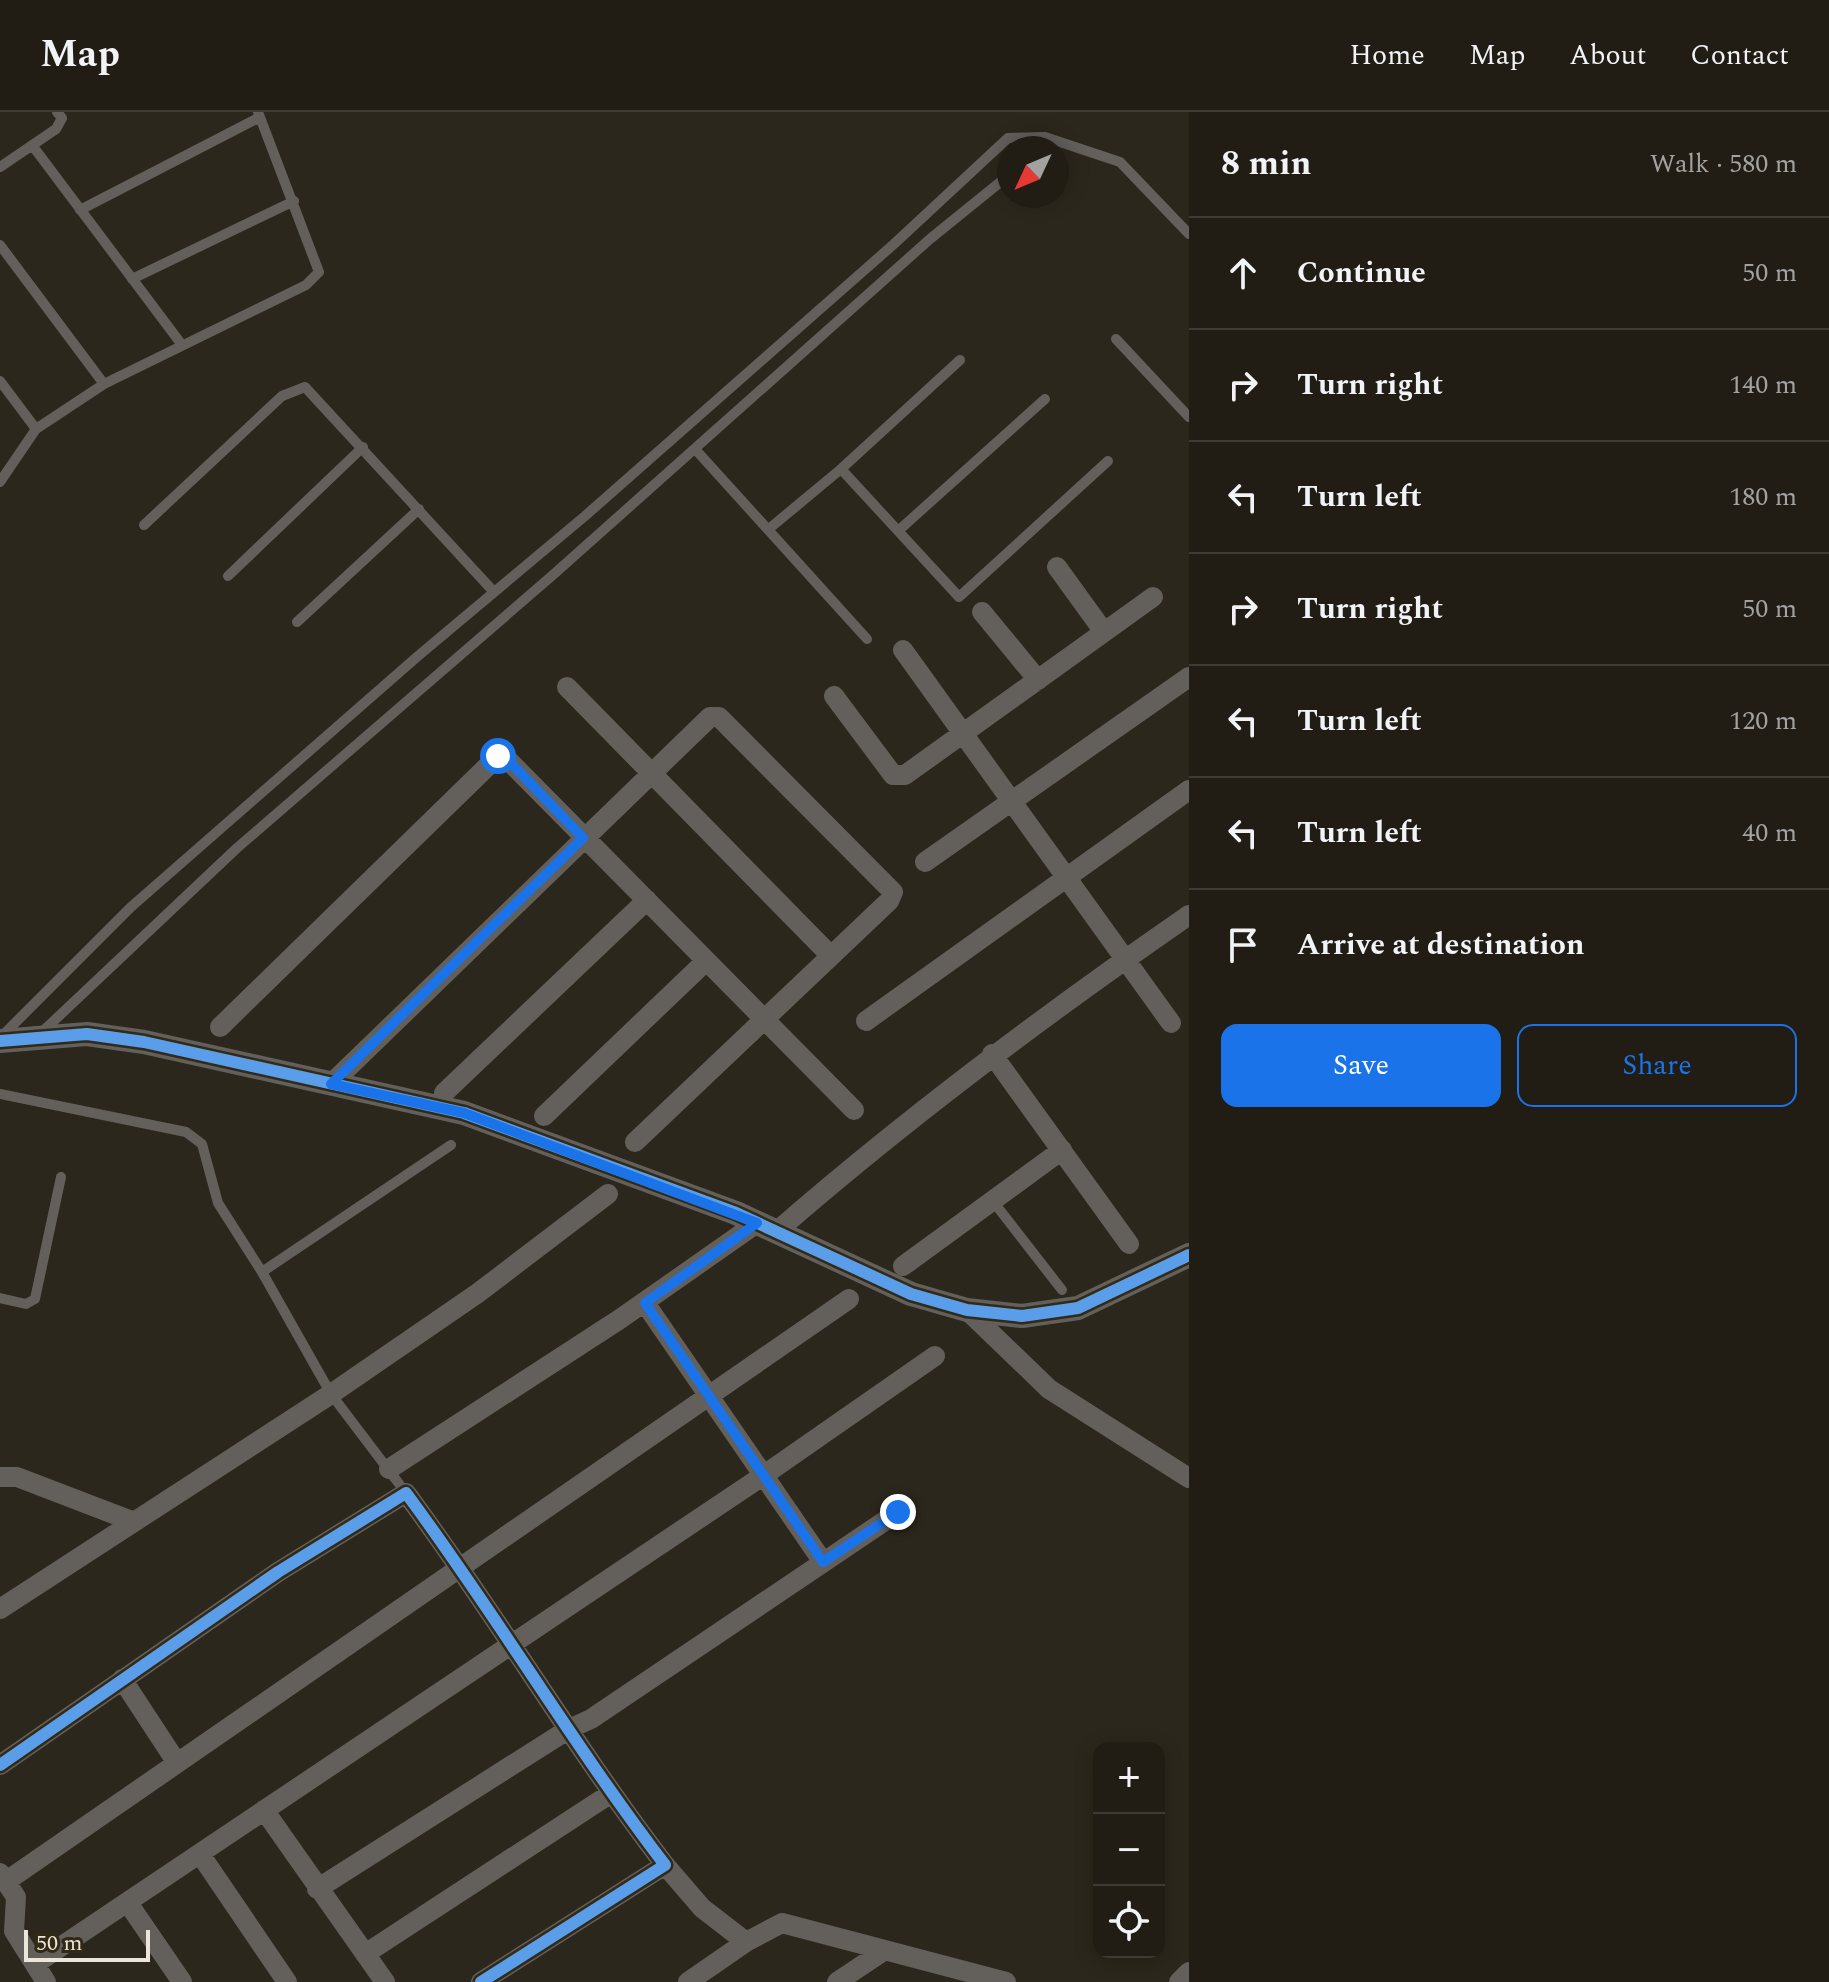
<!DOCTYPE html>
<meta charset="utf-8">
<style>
:root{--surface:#211d15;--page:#2d2a22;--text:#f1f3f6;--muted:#a2a2a0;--line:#3e3b34;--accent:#1a73e8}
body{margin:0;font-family:Spectral,serif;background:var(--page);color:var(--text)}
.controls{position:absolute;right:24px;bottom:24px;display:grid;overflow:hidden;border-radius:16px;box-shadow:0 4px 20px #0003}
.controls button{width:72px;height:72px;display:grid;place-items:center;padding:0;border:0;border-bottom:2px solid var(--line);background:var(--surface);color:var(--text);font:40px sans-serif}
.compass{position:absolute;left:997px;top:24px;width:72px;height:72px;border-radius:50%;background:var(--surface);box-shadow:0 4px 20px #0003;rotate:226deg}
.scale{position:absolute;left:24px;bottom:20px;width:126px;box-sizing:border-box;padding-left:8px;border:4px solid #ebe6d9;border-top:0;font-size:22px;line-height:28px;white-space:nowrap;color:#ebe6d9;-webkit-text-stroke:6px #322a16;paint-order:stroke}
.stop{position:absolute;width:24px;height:24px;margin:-18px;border:6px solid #1a73e8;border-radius:50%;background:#fff}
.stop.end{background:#1a73e8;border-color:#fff;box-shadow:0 2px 8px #0008}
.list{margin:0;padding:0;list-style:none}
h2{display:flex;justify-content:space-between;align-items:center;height:104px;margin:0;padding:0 32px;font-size:34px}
h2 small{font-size:26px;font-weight:400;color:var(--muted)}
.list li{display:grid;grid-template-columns:52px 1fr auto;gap:24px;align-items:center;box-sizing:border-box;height:112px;padding:0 32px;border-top:2px solid var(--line)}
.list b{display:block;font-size:30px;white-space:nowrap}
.list em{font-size:26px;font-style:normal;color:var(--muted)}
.actions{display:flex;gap:16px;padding:24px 32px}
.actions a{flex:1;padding:18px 0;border:2px solid var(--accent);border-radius:16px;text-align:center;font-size:28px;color:var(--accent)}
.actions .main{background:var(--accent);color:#fff}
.icon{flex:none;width:44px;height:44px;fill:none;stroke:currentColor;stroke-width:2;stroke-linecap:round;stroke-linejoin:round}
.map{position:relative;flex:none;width:1189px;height:1870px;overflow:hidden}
header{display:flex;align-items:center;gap:48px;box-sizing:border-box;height:112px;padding:0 40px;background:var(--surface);border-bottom:2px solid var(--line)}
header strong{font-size:38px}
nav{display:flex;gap:44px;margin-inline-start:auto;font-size:28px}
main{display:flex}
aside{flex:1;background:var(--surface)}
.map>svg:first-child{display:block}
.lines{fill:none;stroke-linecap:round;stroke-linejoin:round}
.service{stroke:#63605c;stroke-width:10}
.minor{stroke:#63605c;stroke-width:20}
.tertiary{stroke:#63605c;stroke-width:24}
.cycleway-casing{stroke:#322a16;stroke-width:17}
.cycleway{stroke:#5a9eea;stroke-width:12}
.route{stroke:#1a73e8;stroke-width:10}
</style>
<header>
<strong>Map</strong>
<nav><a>Home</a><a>Map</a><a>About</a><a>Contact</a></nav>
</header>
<main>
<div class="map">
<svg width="1189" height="1870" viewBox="0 0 1189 1870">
<rect width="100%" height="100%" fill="#2c271c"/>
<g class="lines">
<!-- service -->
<path class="service" d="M1045 25 1120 50 1189 122
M32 33 182 233
M0 55 56 17 62 6 57 0
M80 98 260 5
M0 133 104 272
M132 167 294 89
M1116 227 1189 305
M0 269 36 317
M695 337 867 527
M841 357 960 248
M0 370 36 317 104 272 306 173 319 160 258 0
M144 413 282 284 305 275 494 480
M770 416 841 357 959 485 1108 349
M898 419 1045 287
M228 464 363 335
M297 510 419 397
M41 921 237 736 554 462 930 127 1009 63
M1 925 131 795 418 544 585 404 894 132 1008 26 1045 25 1035 36
M0 982 186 1020 202 1032 218 1091 262 1160 331 1282 406 1381
M992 1088 1062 1178
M262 1160 451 1033
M0 1186 26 1192 35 1187 61 1065"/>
<!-- minor -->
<path class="minor" d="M1057 455 1104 520
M982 500 1038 568
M903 538 1171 911
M567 575 831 844
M834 584 893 663H905L1153 485
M925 750 1189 565
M866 909 1189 678
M220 915 498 644 507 647 854 998
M992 942 1129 1132
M331 972 710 605H719L893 780 889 789 635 1030
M444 981 647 788
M544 1004 706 849
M776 1120C908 1005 1046 902 1189 803
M903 1154 1062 1038
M645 1191 823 1450
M967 1198 1049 1277 1189 1366
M389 1357 620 1207 757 1111
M0 1365H17L132 1409
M0 1497 331 1282 478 1181 608 1082
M122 1567 177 1651
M0 1653 278 1460 406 1381C496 1502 573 1633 665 1753L481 1870
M264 1698 385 1870
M200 1742 287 1870
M665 1753 702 1796 746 1830 782 1811 1006 1870
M0 1761 16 1785 14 1819 46 1870
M8 1768 849 1187
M317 1777 569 1617 591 1607 898 1400
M128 1791 182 1870
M365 1842 610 1682
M35 1852 764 1363 935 1244
M688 1870 746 1830
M837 1870 882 1840
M1179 1870 1189 1860"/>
<!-- tertiary -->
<path class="tertiary" d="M0 929 87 922 144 930 464 1001 736 1101 911 1182 967 1198 1022 1204 1078 1196 1189 1143"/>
<!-- cycleway casing -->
<g class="cycleway-casing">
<path id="cycleway" d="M0 929 87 922 144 930 464 1001 736 1101 911 1182 967 1198 1022 1204 1078 1196 1189 1143
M0 1653 278 1460 406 1381C496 1502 573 1633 665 1753L481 1870"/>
</g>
<!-- cycleway -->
<use href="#cycleway" class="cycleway"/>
</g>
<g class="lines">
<!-- route -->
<path class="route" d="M498 644 507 647 583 726 331 972 464 1001 757 1111 645 1191 823 1450 898 1400"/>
</g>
</svg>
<div class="controls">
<button>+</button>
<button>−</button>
<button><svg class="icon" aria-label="locate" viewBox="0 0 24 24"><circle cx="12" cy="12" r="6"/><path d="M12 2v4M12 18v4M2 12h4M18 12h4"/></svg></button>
</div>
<svg class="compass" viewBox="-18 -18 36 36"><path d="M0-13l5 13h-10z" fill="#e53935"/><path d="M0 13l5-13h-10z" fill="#a2a2a0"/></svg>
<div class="scale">50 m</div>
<div class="stop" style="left:498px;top:644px"></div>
<div class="stop end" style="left:898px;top:1400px"></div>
</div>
<aside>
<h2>8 min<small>Walk · 580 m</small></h2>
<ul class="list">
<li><svg class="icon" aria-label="ahead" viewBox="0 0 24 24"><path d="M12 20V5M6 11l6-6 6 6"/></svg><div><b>Continue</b></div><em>50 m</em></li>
<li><svg class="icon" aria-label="right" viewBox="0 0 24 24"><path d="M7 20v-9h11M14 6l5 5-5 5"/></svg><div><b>Turn right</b></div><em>140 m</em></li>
<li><svg class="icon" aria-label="left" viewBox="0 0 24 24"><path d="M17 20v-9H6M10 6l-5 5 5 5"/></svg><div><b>Turn left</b></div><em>180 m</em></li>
<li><svg class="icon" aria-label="right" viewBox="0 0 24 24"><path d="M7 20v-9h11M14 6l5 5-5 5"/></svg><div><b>Turn right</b></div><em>50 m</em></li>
<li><svg class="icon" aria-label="left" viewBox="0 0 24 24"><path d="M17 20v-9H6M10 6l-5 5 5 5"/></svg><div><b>Turn left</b></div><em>120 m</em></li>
<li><svg class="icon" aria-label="left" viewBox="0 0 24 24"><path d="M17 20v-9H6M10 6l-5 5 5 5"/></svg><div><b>Turn left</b></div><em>40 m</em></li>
<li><svg class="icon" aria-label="arrive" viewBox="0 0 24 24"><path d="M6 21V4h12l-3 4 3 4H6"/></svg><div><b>Arrive at destination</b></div></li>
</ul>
<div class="actions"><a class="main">Save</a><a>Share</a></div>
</aside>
</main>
